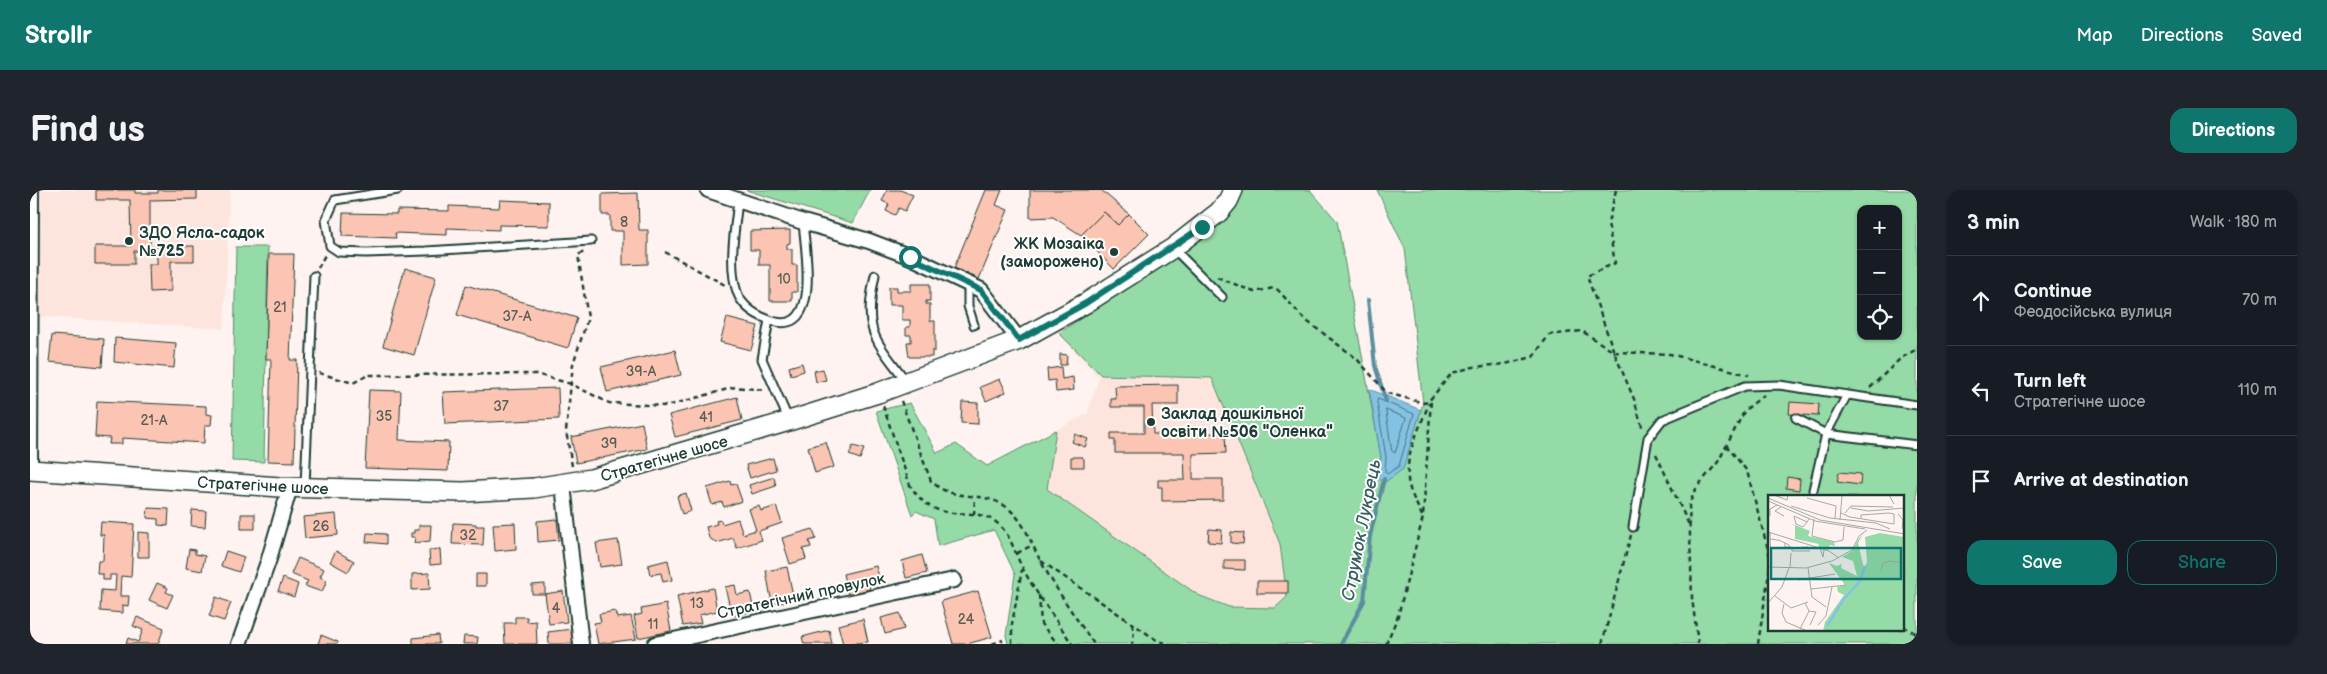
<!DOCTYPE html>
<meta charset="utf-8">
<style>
:root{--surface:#171b24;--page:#20242c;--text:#f1f3f6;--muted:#9ea1a6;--line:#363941;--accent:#0f766e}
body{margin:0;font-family:"Balsamiq Sans",sans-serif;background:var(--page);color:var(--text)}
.controls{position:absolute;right:15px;top:15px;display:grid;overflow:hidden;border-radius:10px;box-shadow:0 1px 4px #0004}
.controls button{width:45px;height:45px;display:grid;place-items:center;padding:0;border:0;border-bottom:1px solid var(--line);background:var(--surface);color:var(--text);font:25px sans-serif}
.stop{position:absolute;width:15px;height:15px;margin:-11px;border:4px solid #0f766e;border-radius:50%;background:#fff}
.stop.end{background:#0f766e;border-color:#fff;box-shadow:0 1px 5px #0008}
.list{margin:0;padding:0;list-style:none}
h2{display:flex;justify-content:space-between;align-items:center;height:65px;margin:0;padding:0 20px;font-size:21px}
h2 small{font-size:16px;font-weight:400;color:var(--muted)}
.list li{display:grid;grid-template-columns:32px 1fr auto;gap:15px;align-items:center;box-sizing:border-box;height:90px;padding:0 20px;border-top:1px solid var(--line)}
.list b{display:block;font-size:19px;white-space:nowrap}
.list p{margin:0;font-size:16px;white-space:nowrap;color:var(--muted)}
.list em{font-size:16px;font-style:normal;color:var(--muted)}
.actions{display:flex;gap:10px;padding:15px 20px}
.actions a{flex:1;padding:11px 0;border:1px solid var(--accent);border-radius:15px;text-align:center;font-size:18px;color:var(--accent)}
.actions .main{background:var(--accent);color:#fff}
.icon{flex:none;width:28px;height:28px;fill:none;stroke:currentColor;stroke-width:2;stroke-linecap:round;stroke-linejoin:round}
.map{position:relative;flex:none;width:1887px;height:454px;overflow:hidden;border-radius:15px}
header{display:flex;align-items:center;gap:30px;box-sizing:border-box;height:70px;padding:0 25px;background:var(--accent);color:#fff}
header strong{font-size:24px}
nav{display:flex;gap:28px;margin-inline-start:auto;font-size:18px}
.intro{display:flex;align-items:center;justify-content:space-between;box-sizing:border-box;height:120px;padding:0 30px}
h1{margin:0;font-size:35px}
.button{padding:12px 22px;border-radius:15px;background:var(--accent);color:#fff;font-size:18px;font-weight:700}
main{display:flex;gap:30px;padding:0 30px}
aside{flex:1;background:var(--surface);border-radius:15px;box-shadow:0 1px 4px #0004}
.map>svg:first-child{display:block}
.built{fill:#fde5dd}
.green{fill:#95dba7;stroke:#5a8c6e;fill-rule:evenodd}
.water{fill:#84c2e4;stroke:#5c8d9e}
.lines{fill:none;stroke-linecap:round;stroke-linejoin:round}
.shore{stroke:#47727a;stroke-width:1}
.stream{stroke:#5c8d9e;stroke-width:4}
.building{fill:#fcc4b2;stroke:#1f3d34}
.lane-casing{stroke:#1f3d34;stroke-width:11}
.street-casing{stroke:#1f3d34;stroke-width:18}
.secondary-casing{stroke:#1f3d34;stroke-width:22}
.path{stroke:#1f3d34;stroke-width:2.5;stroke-dasharray:5 4;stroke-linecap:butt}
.lane{stroke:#fff;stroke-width:7}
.street{stroke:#fff;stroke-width:14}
.secondary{stroke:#fff;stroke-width:19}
.route{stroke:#0f766e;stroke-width:6}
.poi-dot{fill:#1f3d34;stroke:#fff;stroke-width:2}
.labels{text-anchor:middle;stroke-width:4;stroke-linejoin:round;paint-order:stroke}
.number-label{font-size:14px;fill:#565f54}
.poi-label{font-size:16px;font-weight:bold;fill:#1f3d34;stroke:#fff;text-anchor:start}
.street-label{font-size:16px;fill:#1f3d34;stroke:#fff}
.water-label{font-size:18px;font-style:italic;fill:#385e60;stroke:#fff}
.inset-river{fill:none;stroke:#84c2e4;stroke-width:2.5}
.inset-road{fill:none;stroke:#a5aaa5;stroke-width:1}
.view{fill:#0f766e;fill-opacity:0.15;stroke:#0f766e;stroke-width:2.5}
.inset-edge{fill:none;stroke:#1f3d34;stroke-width:2.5}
</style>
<header>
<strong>Strollr</strong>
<nav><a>Map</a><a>Directions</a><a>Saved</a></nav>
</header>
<div class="intro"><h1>Find us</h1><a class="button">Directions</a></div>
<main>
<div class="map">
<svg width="1887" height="454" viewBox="0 0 1887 454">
<rect width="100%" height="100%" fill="#fef3f0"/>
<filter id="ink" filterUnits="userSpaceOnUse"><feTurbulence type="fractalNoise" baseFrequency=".02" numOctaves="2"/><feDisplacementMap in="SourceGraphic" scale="10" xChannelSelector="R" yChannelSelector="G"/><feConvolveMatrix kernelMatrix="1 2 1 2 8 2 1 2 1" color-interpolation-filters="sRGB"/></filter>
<g filter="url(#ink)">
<!-- built -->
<path class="built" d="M0 0H200L194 139 1 126Z
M1154 55 1182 188 1250 354 1257 407 1245 418 1199 417 1168 405 1017 299 1026 240 1057 224 1069 187 1024 139Z"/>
<!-- green -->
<path class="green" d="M716 0H840L823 33Z
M1212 0H1280L1307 31 1351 267 1348 288 1354 292 1373 279 1393 213 1375 59 1347 0H1887V454H978L976 445 985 384 964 340 908 356 904 329 886 321 882 325 846 221 880 213 907 263 926 254 957 276 1026 240 1017 299 1168 405 1199 417 1245 418 1257 407 1250 354 1182 188 1071 185 1029 143 1178 44 1208 11ZM1831 19H1868V146H1831ZM1740 307H1873V440H1740Z
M206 57H238L234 272 202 271Z"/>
<!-- water -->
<path class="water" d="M1339 199 1391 220 1373 279 1354 293 1348 288 1351 267Z"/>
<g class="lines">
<!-- shore -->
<path class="shore" d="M1348 209 1384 224 1369 276 1357 284 1355 282 1356 267 1347 212Z
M1356 220 1376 228 1365 263 1362 261Z"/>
<!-- stream -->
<path class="stream" d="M1338 110 1345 176 1356 211
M1311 454 1334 411 1340 346 1354 289"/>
</g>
<!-- building -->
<path class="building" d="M66 0H105V3H128V0H167V9L120 10V57L164 56V71H141V101L120 102 119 74H127V61H104V74H65V56H101L100 10H66Z
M857 0H870L883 5 875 21 869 18 865 25 856 21 859 14 852 11Z
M956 0H972L966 15 978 20 949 89 924 78Z
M1000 0H1071L1099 24 1088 35 1074 22 1051 45 1023 27 1000 28Z
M608 3 609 40H618V74L593 75V41H580V25H572V4Z
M470 10 519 12V36L469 35V40L417 38V45L365 43 366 48 312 46 313 23 367 24V20L419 21V16L469 18Z
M1074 22 1088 35 1099 24 1119 44 1084 79 1051 45Z
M760 40V53L757 54V59H762V75H767V102H762V111H740V75H729V60H720V41Z
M239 64H264L260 170H267L264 272 238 271 241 169H236Z
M375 78 406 87 384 165 353 156Z
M881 94H900V111H896V114H900V131H905V161H902V167H879L877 152H881V145H876V137H880V130H872V115H859V97H867V101H881Z
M436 95 547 128 538 158 427 125Z
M697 128 728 136 721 160 690 152Z
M22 145 74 149 72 177 19 172Z
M85 148 146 153 144 178 84 172Z
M645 160 651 185 577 202 571 177Z
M1030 164 1037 165 1036 175H1030Z
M772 173 774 181 761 185 759 177Z
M1031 177 1032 189 1043 187 1044 200 1026 202 1025 190 1018 191 1017 179Z
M793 179 796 190 786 192 784 181Z
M970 189 976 202 956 211 950 197Z
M1148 195V215H1122L1123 244 1195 243 1196 263 1163 264V289H1193V310L1132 311V297H1128V290H1155L1154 263H1085V250H1081V243H1114V217H1081V209H1086L1085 196Z
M528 198 529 229 415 234 413 202Z
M339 200 371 201 369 250 419 252 418 281 335 278Z
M707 207 712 230 645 247 639 225Z
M67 211 176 216V224L182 225 181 235H175L174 253 92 248V254H79L80 248 65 247Z
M932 212 948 213V234L931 233Z
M1760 212 1789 214 1788 226 1759 224Z
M612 233 617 259 546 273 541 247Z
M1045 244 1058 249 1055 257 1042 252Z
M796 252 804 277 785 283 778 257Z
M823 256 834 259 830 269 819 265Z
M1041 267H1052L1054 269V277H1041Z
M743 268 746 280 720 288 716 275Z
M1809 282 1831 284 1830 295 1807 292Z
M744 287 746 296 722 304 719 295Z
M1757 287 1770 289 1769 300 1756 298Z
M700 291 701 295 706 294 712 311 694 317 692 312 682 315 677 298Z
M656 303 661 321 652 324 647 306Z
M729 316 731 321 746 316 752 333 729 341 732 350 707 358 703 348 687 353 679 348 676 337 687 334 686 331 691 330 692 334 708 329 713 344 726 340 719 319Z
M118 318 139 319 138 336 128 335V329L117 328Z
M162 320 176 321 175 337 161 336Z
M211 324H225V339H211Z
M306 324 308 345 275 348 273 327Z
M527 329 529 350 508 352 507 331Z
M71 332 104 334 101 387 91 386 90 406H99L98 416 93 415V423L70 421 71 400 85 401 86 385H80V390H73V384H67L68 371H73L74 345H70Z
M423 333 446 334V336H454L453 355 422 354Z
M485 333 486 359 465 361 463 334Z
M389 335H401L400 351 384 353 385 347H381V343H384V340H389Z
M783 339 786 349 779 351 781 357 773 359 776 369 760 374 752 348Z
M1179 339 1192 340 1191 353 1178 352Z
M108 342 119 343V367H108Z
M1201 342 1214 343 1213 354 1201 353Z
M337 343 356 344V354L336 352Z
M588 350 592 374 570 377 566 353Z
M159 359 165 360V364L175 366 172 381 156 378Z
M410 359 411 374 400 375 399 360Z
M196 361 214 367 209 382 191 376Z
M306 361 324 371 318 382 300 372Z
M892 365 897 383 876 388 872 371Z
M268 368 294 379 290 387 297 390 292 402 275 396 278 391 261 384Z
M638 370 642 390 633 392 631 383 620 385 618 375Z
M1194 370H1215V380L1194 379Z
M846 376 849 387 846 388 847 394 839 396 840 399 818 405 813 384Z
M757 377 764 410 742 414 736 381Z
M399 383 400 399 382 400V384Z
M446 384H456V396H446Z
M253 388 268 394 264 407 248 401Z
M1227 391H1258V403H1227Z
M127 393 138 398 136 402 143 405 137 418 119 410Z
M515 394V404H502V395Z
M705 395 707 405 720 402 724 421 702 426 695 397Z
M683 398 687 421 669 425 671 433 653 436 647 406Z
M533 401 537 432 519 434 515 404Z
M948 401 962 447 937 454H923L911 411Z
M186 407 201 413 194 431 179 426Z
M636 414 641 441 608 448 604 426 612 424 611 419Z
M585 421 587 428 601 426 606 449 568 454 564 433 571 432 569 424Z
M870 423 874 439 855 444 851 428Z
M107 427 134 438 128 454H96L98 448 108 452 113 440 103 436Z
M485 427H497V432L506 431 507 454H475L474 433H485Z
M833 429 838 452 813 454 808 435Z
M542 439 544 454H519L518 442Z
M799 440 802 454H774L772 447Z
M291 445 308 452 307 454H288Z
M408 445 409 454H383V448Z
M434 446 448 447 447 454H433Z"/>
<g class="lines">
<!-- lane casing -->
<g class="lane-casing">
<path id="lane" d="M368 0 305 10 296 30 300 56 309 62 336 63 396 61 561 51
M708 11C705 38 698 75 707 102 712 116 724 124 737 129 793 152 775 60 773 32
M1143 58 1192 107
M845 85C833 141 843 147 876 191
M938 94V116L944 135
M739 130 732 169 759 231
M1817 205 1796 244 1887 255
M1766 228 1796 244 1783 300
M275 296 284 86
M1603 337 1618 248 1632 230 1668 215 1715 196 1749 195 1887 215"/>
</g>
<!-- street casing -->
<g class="street-casing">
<path id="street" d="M678 0 773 32 839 51 881 67 951 100 989 150
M0 280 1 0
M533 295 551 454
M209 454 239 369 260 297
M625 454 924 390"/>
</g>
<!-- secondary casing -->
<g class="secondary-casing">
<path id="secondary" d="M0 280 250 297 433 302 504 298 561 289 759 231 848 203 989 150 1056 113 1143 58 1189 22 1198 11 1203 0"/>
</g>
<!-- path -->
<path class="path" d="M1586 0 1578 33 1585 73 1557 86 1584 162 1604 209 1613 240
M635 62 695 95
M288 78 296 63
M1187 87 1224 102 1244 98 1248 100 1274 129 1326 168 1357 203 1394 213 1398 212 1422 183 1443 177 1475 174 1503 167 1519 145 1552 141 1584 162 1640 164 1719 185
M289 183 323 193 338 185 506 184 541 194 579 213 637 216 705 197 735 200
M1840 198 1871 168 1887 159
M871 211 901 291C923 313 951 300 975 316 994 329 1000 351 1010 370 1026 399 1045 427 1064 454
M853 216 880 295C907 340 941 312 967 333 981 344 984 362 992 377 1006 404 1026 429 1042 454
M1696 255 1717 281 1740 367
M1626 264 1659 335
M542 276 536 241 543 174 558 128 548 65 554 62
M944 325 945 307
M1392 326C1387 314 1379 302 1378 289 1375 263 1391 236 1399 213
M987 363 1003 355
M1011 371 1128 451 1140 454
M1009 405 1011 434 1028 454
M1102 434 1104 442 1102 454
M1873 436 1887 444
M962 454 973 450
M982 454V434L992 379
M1356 454 1368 426 1393 327 1401 210
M1572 454 1601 345
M1668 454 1662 408 1659 314 1667 297 1688 272 1715 220 1734 205
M1728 454 1740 377"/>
<!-- lane -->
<use href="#lane" class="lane"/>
<!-- street -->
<use href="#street" class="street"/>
<!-- secondary -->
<use href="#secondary" class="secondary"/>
</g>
</g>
<g class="lines" filter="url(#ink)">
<!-- route -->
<path class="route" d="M880 67 951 100 989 150 1056 113 1172 37"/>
</g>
<!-- markers -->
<g class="poi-dot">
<circle cx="99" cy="51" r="5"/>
<circle cx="1084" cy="62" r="5"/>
<circle cx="1121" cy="232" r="5"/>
</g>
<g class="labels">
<!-- number labels -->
<g class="number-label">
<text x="594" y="37">8</text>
<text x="754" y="94">10</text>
<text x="250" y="122">21</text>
<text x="487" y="131">37-А</text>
<text x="611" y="186">39-А</text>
<text x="471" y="221">37</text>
<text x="354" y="231">35</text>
<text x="676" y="232">41</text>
<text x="124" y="235">21-А</text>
<text x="579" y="258">39</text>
<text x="291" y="341">26</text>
<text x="438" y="350">32</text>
<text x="667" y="418">13</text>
<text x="526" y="423">4</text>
<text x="936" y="434">24</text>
<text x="623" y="439">11</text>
</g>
<!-- poi labels -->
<g class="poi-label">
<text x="109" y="48">ЗДО Ясла-садок<tspan x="109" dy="18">№725</tspan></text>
<text x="1074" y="59" text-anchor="end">ЖК Мозаіка<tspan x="1074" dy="18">(заморожено)</tspan></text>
<text x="1131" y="229">Заклад дошкільної<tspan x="1131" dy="18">освіти №506 "Оленка"</tspan></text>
</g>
<!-- street labels -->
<g class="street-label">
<text transform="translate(634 268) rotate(-16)" y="6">Стратегічне шосе</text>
<text transform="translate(233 295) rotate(3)" y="6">Стратегічне шосе</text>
<text transform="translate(771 405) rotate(-12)" y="6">Стратегічний провулок</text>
</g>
<!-- water labels -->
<g class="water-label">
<text transform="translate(1331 340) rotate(-79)" y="6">Струмок Лукрець</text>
</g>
</g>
<!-- overview -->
<g transform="translate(1738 305)">
<rect width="136" height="136" fill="#fef3f0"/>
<path d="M27 30 42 36 40 41 66 47 67 51 62 50 60 55 50 52 51 49 27 44ZM112 38 136 42V136H55L57 127 76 100 70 97 69 92 77 90 61 68 69 71 74 69 73 73 89 81 85 66 74 62 84 56 90 45 95 39 90 48 96 73 99 67 97 42Z" fill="#95dba7"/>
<path class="inset-river" d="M59 131 76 104 92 86 97 71"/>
<path class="inset-road" d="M6 0 19 5 20 0M94 0H121L126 9M0 3 52 25 137 39M39 3 68 11 67 24M0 6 47 26 97 34M23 11 62 23 108 28 122 34M13 12 7 16 16 21M83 13 100 16 137 13M73 18 82 22 126 29V19L121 18 93 20V23M77 18 83 11 125 12M130 19 135 25 134 34M2 21V14L9 10M46 24 44 41 67 47 75 45 76 32M72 25 74 0M39 27 35 32 28 29 26 21 39 27 41 24M0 37 61 56 71 63M2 37 3 71M3 44 9 45 13 46 21 50 22 52H17V48M40 52 24 53V56H42M52 53 55 62 56 55M0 72 38 73 64 66 84 55 91 41 99 35M22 73 23 58M40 73 44 102 58 112M113 76 115 68 121 66 137 68M30 85 67 79M43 94 78 90M7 101 23 113 40 107M0 108 14 92 21 73M37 108 41 116 48 117 42 130M16 109 14 118 18 127 39 136M50 130 58 121 64 92M32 134 41 116"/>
<path class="view" d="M3 53H133V84H3Z"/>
<rect width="136" height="136" class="inset-edge"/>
</g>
</svg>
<div class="controls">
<button>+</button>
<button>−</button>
<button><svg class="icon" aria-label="locate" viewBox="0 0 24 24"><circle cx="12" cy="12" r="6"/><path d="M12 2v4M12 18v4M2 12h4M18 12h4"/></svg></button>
</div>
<div class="stop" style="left:880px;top:67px"></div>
<div class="stop end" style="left:1172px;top:37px"></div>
</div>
<aside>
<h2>3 min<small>Walk · 180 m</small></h2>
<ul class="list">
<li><svg class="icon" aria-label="ahead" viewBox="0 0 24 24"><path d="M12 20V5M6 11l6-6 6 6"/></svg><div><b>Continue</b><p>Феодосійська вулиця</p></div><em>70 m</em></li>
<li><svg class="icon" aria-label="left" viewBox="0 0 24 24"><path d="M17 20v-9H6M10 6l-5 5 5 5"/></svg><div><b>Turn left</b><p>Стратегічне шосе</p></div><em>110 m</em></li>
<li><svg class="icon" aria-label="arrive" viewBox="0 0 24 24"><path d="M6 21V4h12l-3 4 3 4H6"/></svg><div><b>Arrive at destination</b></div></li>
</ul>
<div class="actions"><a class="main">Save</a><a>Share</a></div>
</aside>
</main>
